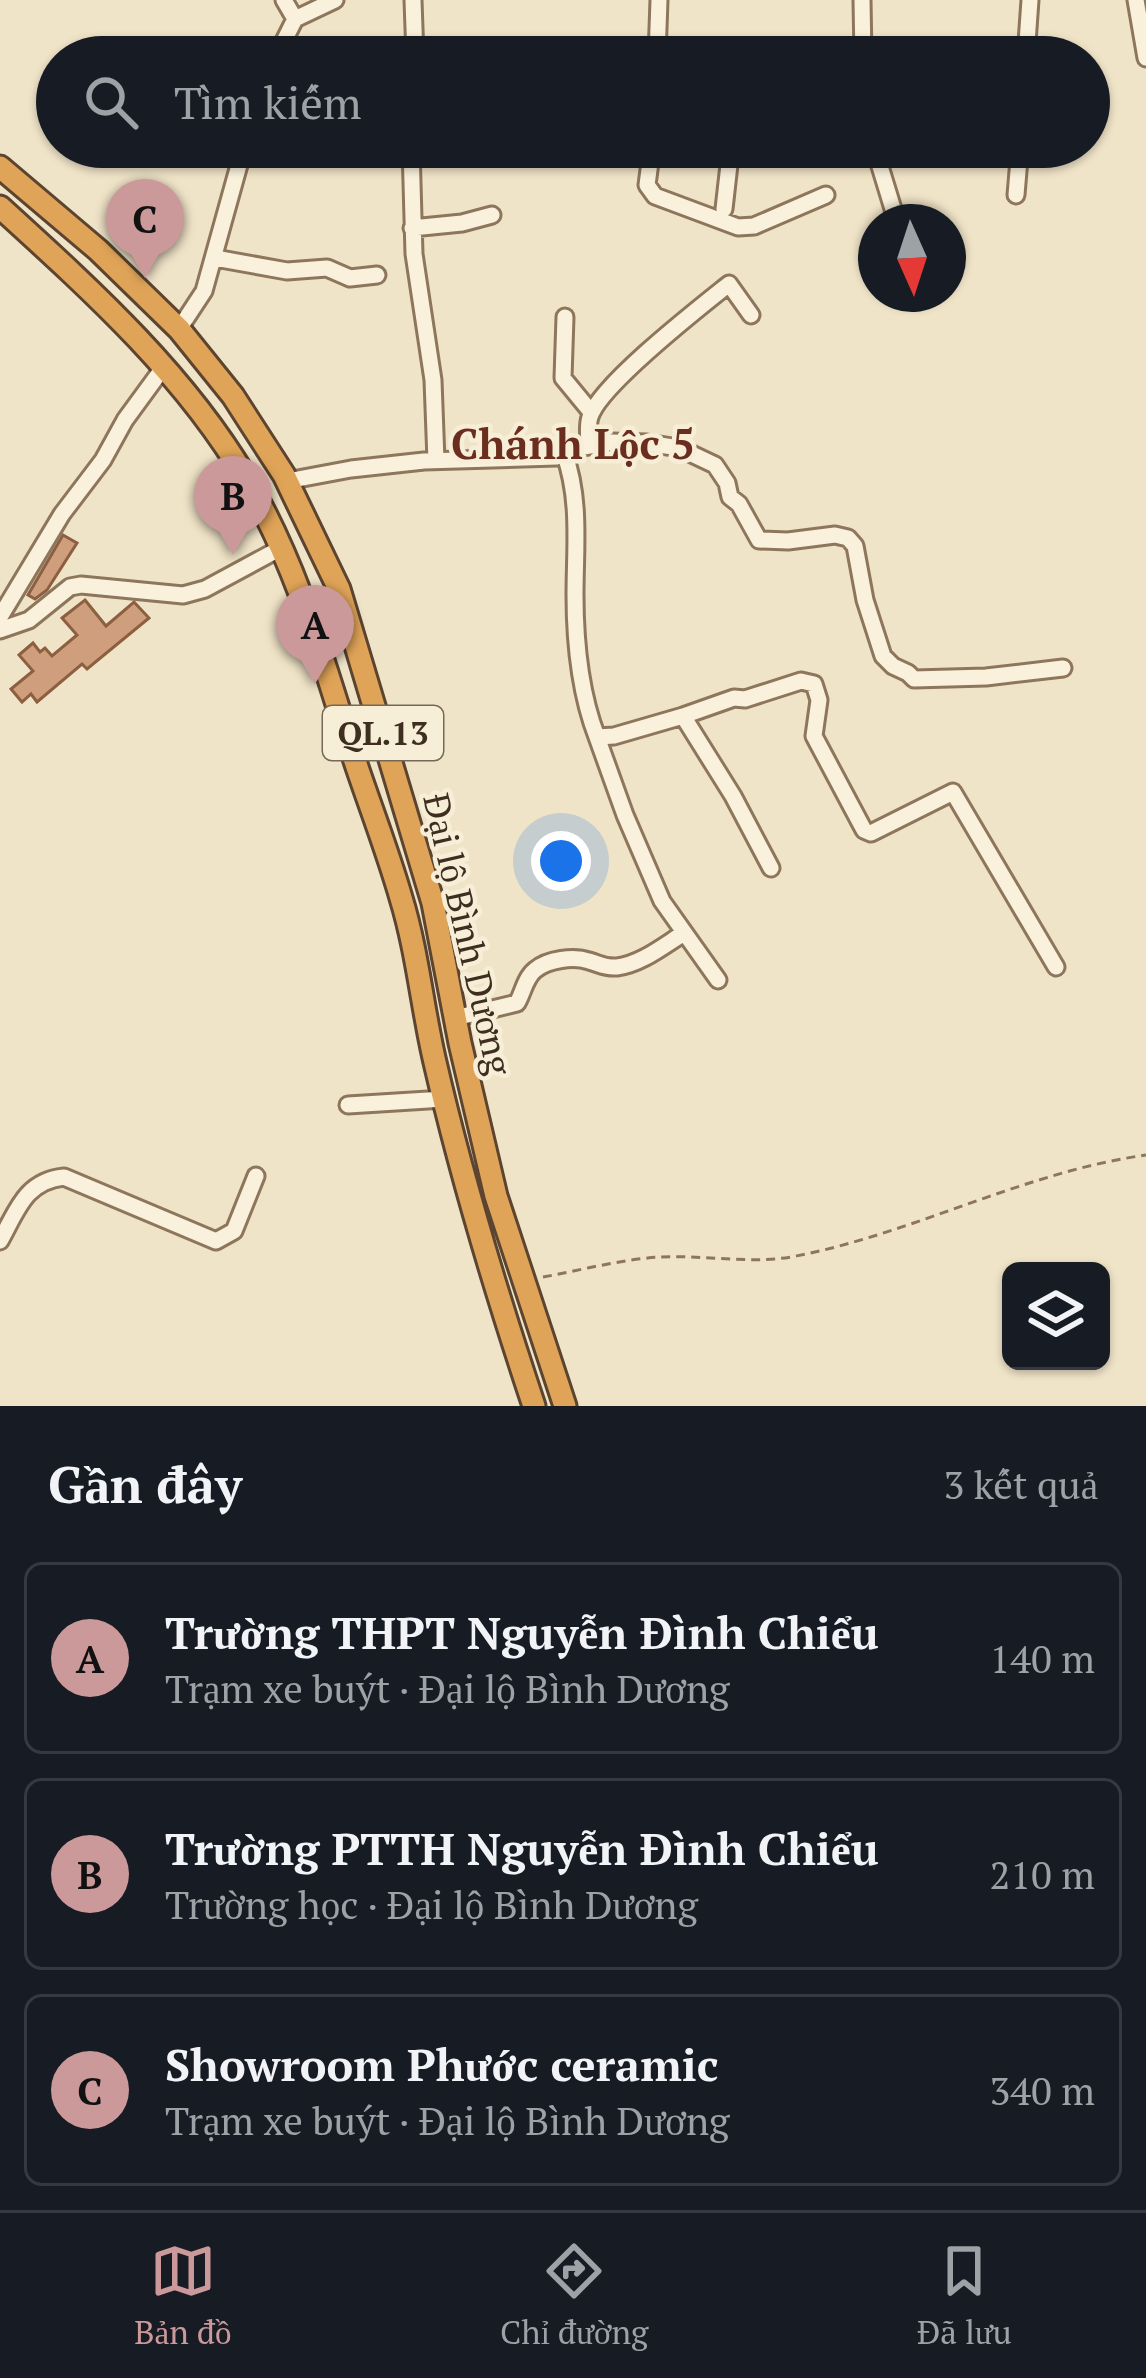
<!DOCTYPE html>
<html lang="vi">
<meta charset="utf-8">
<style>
:root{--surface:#171b24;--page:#242831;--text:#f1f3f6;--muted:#9ea1a6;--line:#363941;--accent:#cc999b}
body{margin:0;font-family:"PT Serif",serif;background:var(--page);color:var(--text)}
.controls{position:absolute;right:36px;bottom:36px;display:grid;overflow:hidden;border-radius:18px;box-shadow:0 3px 9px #0004}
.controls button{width:108px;height:108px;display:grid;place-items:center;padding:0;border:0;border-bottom:3px solid var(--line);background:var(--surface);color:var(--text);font:60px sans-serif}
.compass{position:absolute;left:858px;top:204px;width:108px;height:108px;border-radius:50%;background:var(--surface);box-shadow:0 3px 9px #0004;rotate:177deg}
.you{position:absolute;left:561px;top:861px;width:42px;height:42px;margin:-30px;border:9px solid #fff;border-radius:50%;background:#1a73e8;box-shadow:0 0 0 18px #1a73e833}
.badge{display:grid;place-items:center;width:78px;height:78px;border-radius:50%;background:var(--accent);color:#111;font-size:39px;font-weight:700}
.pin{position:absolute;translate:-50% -99px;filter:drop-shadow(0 3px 6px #0008)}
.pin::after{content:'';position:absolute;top:63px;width:42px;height:36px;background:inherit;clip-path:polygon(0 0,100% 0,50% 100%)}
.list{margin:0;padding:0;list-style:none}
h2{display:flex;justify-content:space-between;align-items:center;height:156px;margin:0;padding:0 48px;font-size:51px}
h2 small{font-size:39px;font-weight:400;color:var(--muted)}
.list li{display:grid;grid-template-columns:78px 1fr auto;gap:36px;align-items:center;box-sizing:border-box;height:192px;margin:0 24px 24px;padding:0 24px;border:3px solid var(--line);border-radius:18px}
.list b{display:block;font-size:45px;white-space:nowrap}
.list p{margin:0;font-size:39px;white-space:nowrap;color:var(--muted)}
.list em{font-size:39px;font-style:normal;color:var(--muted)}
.icon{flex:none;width:66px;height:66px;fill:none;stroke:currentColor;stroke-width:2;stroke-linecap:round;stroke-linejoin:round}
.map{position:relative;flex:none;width:1146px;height:1406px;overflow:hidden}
.search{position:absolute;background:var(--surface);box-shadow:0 3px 9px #0004;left:36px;right:36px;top:36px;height:132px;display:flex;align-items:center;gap:30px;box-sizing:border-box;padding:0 42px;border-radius:66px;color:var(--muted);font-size:45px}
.sheet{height:804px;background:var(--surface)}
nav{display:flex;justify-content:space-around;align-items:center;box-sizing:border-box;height:168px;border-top:3px solid var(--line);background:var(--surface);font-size:33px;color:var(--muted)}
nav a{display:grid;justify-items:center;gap:6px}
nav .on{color:var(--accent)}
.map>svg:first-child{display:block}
.building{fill:#cf9f7d;stroke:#8d5f41;stroke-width:3}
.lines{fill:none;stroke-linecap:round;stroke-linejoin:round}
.minor-casing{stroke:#8d765c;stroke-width:21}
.highway-casing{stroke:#5b4430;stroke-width:27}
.path{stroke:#8d765c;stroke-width:3;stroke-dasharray:9 6;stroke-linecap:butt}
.minor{stroke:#faf1dc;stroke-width:15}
.highway{stroke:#e0a458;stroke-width:21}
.labels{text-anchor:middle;stroke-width:9;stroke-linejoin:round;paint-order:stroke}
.shield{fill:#f7eed8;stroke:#756857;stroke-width:3}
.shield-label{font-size:33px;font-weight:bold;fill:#3d2e20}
.street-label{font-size:36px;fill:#3d2e20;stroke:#f7eed8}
.quarter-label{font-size:42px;font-weight:bold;fill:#6b2e1e;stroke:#f7eed8}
</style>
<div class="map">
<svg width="1146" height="1406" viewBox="0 0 1146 1406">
<rect width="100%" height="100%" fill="#f0e4c8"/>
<!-- building -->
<path class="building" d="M63 535 77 543 47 590 35 599 28 595Z
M85 600 106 626 134 602 149 618 87 669 82 664 37 702 31 694 22 702 11 689 33 671 19 655 33 643 40 652 45 648 52 656 77 635 62 618Z"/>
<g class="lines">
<!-- minor casing -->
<g class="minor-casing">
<path id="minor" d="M284 0 295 19
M413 0 415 57
M862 0 863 57
M1136 0 1146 58
M276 57 295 19 335 0
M657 57 659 0
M1026 57 1030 0
M411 147 414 254 433 380 436 461
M652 147 647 185 655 196 738 227 754 226 826 195
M881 147 879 163 897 222
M1016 195 1020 147
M724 209 731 147
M412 228 462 223 492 215
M215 258 287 271 327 268 350 278 377 275
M565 317 563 378 591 412
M179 329 204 291 244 147
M589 446C589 437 587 426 590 417 600 385 699 308 729 284L751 315
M564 453C581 499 575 548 575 595 575 642 580 693 597 737L614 736 683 716 733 796 771 868
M287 481 351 469 424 461 556 457 578 448 612 442 647 443 679 448 715 465 727 483 730 497 739 504 759 540 788 541 835 535 848 538 855 546 865 600 883 656 893 666 908 673 914 679 986 677 1063 668
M0 617 62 514 103 460 125 420 163 368
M0 630 29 620 70 587 81 585 183 595 205 589 281 548
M683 716 734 698 745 699 801 681 814 684 819 700 814 736 864 830 871 833 953 792 1056 967
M597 737 625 815 662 901 718 980
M455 1018 517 1003C523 993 525 978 535 970 548 959 574 956 589 961 600 964 605 968 617 967 641 964 663 946 684 933
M348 1105 444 1099
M0 1241C17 1211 25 1181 64 1177L216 1241 234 1231 256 1176"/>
</g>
<!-- highway casing -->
<g class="highway-casing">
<path id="highway" d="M0 167 98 250 179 329 233 396 284 475 339 589 433 903 460 1043 496 1196 565 1406
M0 207C90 289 186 375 248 482 298 568 322 658 352 752 368 801 387 849 401 898 417 950 422 1005 434 1058 461 1176 496 1292 534 1406"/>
</g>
<!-- path -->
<path class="path" d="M543 1277C582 1270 622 1259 661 1257 704 1255 748 1264 791 1257 911 1235 1023 1172 1146 1155"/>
<!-- minor -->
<use href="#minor" class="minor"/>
<!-- highway -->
<use href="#highway" class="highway"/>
</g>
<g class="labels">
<!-- shield labels -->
<rect class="shield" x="323" y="706" width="120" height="54" rx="9"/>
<g class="shield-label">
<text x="383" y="745">QL.13</text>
</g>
<!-- street labels -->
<g class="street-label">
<text transform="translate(468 934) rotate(77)" y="13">Đại lộ Bình Dương</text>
</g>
<!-- quarter labels -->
<g class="quarter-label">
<text x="573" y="459">Chánh Lộc 5</text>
</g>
</g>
</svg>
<div class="controls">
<button><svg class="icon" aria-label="layers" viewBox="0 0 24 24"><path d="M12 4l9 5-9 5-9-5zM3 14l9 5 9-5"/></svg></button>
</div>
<svg class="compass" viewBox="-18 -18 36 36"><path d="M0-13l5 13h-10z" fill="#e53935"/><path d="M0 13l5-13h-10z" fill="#9ea1a6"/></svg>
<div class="you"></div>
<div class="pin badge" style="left:315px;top:684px">A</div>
<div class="pin badge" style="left:233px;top:555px">B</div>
<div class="pin badge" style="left:145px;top:278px">C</div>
<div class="search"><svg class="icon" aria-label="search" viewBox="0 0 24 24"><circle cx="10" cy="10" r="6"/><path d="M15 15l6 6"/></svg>Tìm kiếm</div>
</div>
<section class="sheet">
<h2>Gần đây<small>3 kết quả</small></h2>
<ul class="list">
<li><span class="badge">A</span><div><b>Trường THPT Nguyễn Đình Chiểu</b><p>Trạm xe buýt · Đại lộ Bình Dương</p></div><em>140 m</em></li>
<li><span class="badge">B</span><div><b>Trường PTTH Nguyễn Đình Chiểu</b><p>Trường học · Đại lộ Bình Dương</p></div><em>210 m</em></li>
<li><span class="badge">C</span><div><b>Showroom Phước ceramic</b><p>Trạm xe buýt · Đại lộ Bình Dương</p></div><em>340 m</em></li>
</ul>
</section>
<nav>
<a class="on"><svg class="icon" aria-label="map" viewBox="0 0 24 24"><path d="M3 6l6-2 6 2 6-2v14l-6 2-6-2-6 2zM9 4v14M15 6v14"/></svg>Bản đồ</a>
<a><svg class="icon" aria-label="directions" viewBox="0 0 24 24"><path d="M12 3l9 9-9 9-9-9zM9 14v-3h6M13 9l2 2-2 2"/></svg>Chỉ đường</a>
<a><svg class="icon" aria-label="saved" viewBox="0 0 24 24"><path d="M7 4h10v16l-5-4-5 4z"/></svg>Đã lưu</a>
</nav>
